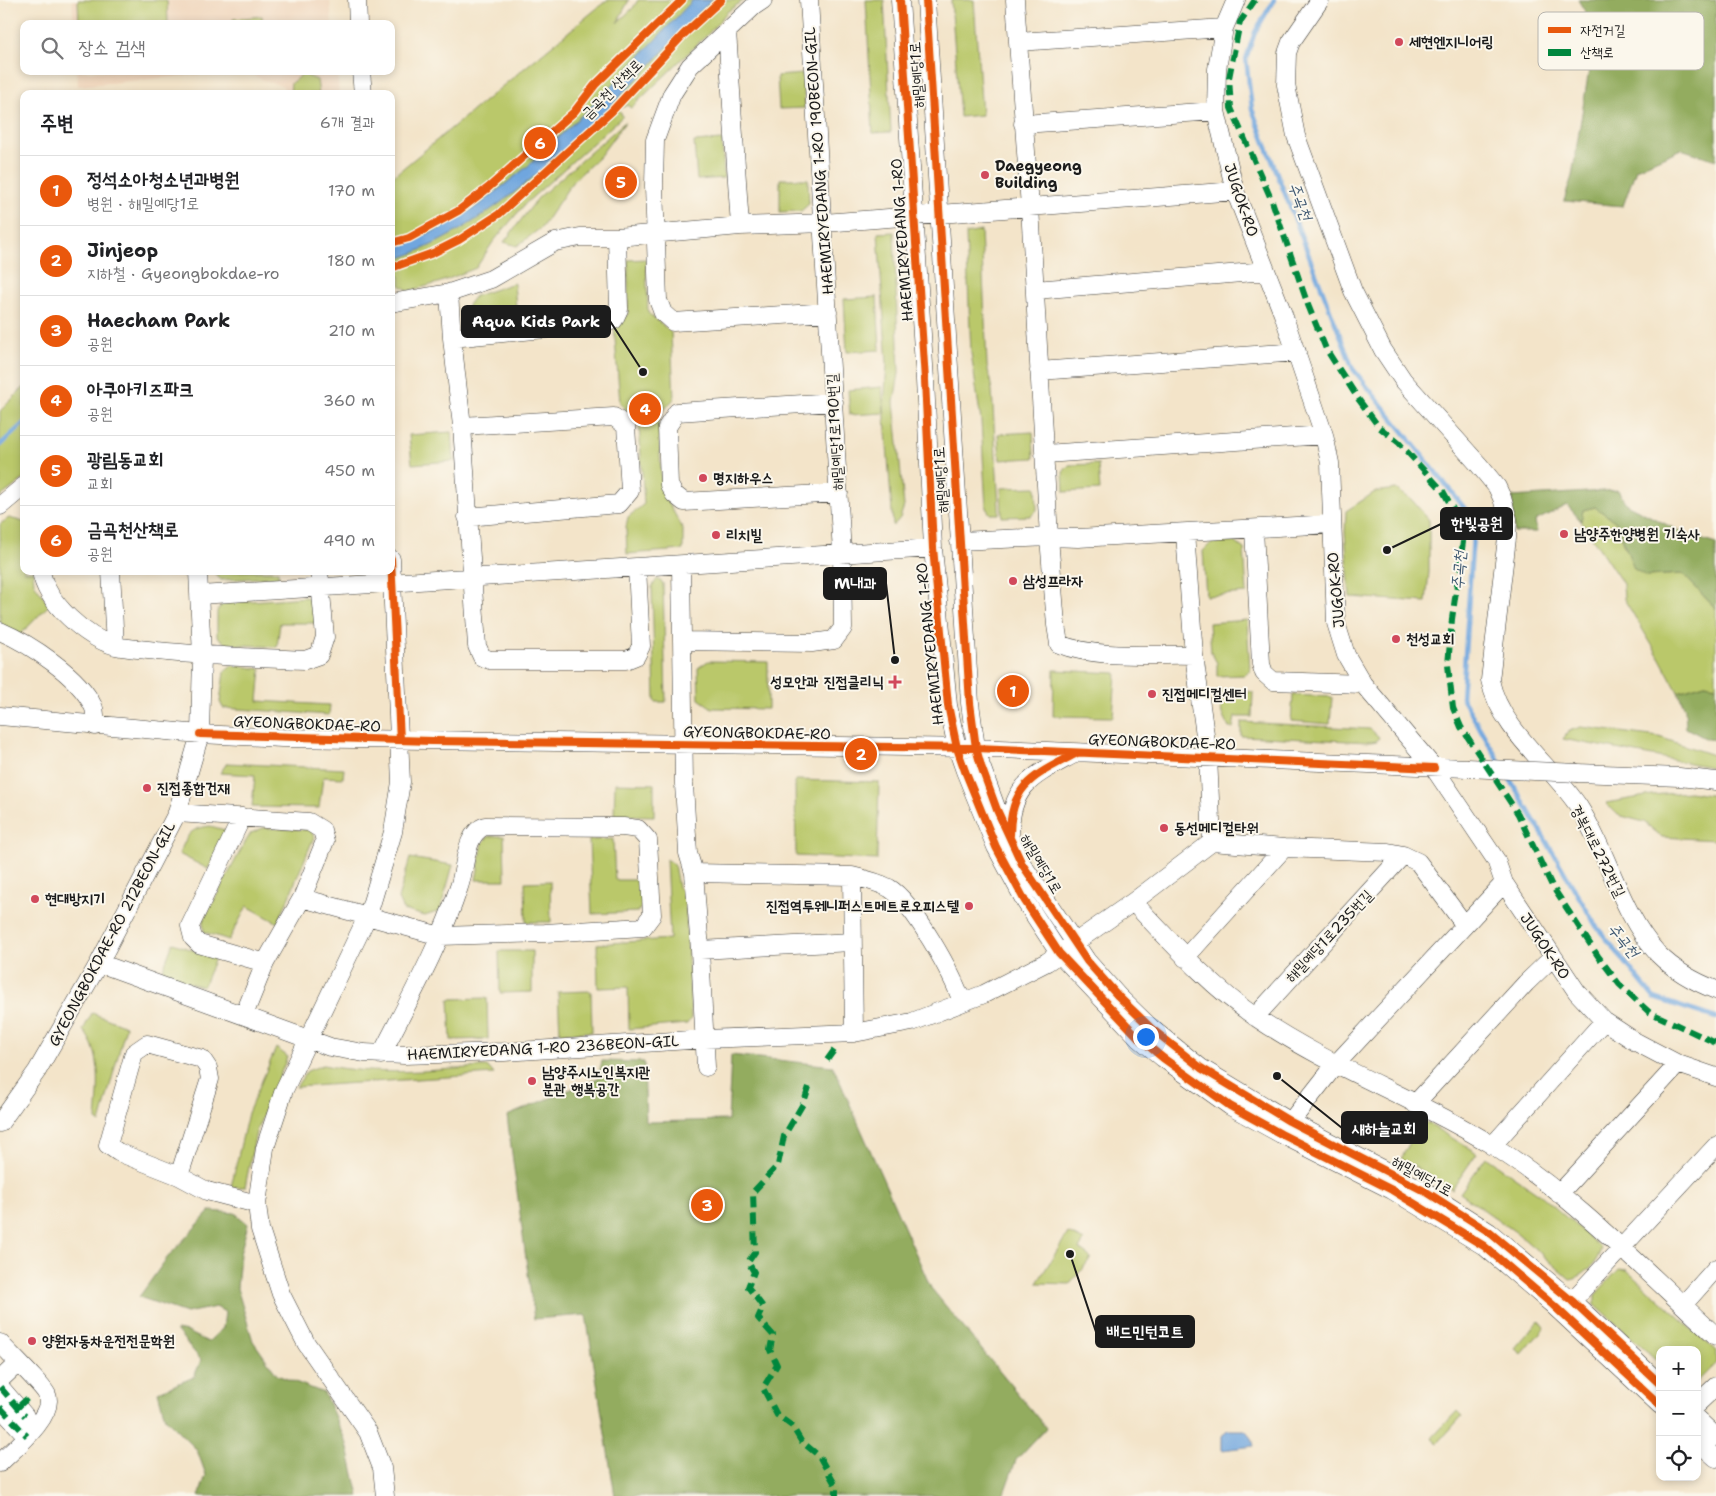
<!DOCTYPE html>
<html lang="ko">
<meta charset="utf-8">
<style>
:root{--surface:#fff;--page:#f6f6f6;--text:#202124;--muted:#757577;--line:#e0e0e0;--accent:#ea580c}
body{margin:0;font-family:"Shantell Sans","Poor Story",sans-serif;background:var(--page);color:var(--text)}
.controls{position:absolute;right:15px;bottom:15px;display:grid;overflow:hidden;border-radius:10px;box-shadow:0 2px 8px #0003}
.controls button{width:45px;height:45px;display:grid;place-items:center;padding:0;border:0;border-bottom:1px solid var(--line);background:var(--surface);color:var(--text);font:25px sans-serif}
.you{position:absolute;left:1145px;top:1036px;width:18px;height:18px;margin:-12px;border:4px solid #fff;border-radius:50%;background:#1a73e8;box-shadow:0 0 0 8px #1a73e833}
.badge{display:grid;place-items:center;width:32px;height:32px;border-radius:50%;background:var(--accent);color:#fff;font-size:16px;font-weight:700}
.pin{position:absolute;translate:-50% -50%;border:2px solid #fff;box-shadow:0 1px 5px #0006}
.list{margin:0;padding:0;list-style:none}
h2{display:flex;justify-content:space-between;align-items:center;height:65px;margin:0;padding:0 20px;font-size:21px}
h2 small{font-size:16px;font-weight:400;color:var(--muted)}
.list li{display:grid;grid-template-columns:32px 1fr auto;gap:15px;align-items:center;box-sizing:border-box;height:70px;padding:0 20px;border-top:1px solid var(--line)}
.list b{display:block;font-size:19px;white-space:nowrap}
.list p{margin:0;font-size:16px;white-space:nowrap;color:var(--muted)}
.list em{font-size:16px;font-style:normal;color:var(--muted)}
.icon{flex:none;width:28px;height:28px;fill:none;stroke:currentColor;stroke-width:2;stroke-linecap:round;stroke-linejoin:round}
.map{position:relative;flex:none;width:1716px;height:1496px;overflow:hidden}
.search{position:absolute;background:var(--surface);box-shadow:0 2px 8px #0003;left:20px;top:20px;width:375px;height:55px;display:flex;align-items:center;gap:12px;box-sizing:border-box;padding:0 18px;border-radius:10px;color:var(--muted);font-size:19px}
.panel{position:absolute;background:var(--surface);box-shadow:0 2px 8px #0003;left:20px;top:90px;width:375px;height:485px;border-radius:10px}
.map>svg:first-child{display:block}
.built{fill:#f0d6bc}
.green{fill:#bac86a;stroke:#6b7243}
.forest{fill:#93ac5e;stroke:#58643d}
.water{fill:#6fa6de;stroke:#46617d}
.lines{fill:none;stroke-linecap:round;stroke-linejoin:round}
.stream{stroke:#6fa6de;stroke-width:4.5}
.minor-casing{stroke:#3c3a36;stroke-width:19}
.minor{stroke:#fff;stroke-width:18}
.minor-bridge-casing{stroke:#3c3a36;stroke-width:19;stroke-linecap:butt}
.minor-bridge{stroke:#fff;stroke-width:18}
.quiet{stroke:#00873e;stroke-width:6;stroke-dasharray:12 6;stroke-linecap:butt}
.cycleway-casing{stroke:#fbf7ec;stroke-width:11}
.cycleway{stroke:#e8590c;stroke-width:8}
.poi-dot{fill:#d1495b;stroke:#fbf7ec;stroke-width:2}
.labels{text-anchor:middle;stroke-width:4;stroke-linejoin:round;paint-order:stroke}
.poi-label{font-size:15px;font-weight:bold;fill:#1c1c1c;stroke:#fbf7ec;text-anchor:start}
.street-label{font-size:15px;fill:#1c1c1c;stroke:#fbf7ec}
.water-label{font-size:16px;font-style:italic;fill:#415a73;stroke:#fbf7ec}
.key{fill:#fbf7ec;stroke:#b8b5ae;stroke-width:1}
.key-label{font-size:14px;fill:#1c1c1c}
.leader{fill:none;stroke:#1c1c1c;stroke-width:2}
.callout-dot{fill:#1c1c1c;stroke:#fbf7ec;stroke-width:2}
.callout{fill:#1c1c1c;stroke:#1c1c1c;stroke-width:2}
.callout-label{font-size:16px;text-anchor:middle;font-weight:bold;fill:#fff}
</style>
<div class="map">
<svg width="1716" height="1496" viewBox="0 0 1716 1496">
<rect width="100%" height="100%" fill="#fbf7ec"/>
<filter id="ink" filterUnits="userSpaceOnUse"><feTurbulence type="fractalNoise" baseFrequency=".02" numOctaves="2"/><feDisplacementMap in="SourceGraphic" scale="10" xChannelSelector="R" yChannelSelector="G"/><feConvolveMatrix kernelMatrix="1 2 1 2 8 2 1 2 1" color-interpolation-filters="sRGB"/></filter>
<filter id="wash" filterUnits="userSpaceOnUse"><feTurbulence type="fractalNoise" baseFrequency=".0096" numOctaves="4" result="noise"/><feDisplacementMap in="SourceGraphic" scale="20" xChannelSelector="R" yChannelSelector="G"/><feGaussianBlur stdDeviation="1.12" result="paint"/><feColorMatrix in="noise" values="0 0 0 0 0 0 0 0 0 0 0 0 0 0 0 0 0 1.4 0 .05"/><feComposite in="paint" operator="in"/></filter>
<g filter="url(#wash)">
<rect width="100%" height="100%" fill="#f3e4c9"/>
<!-- built -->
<path class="built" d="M72 0H330L332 24H74Z
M77 71H233L78 86Z
M244 71H337L339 94H285L283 86 268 82Z"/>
<!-- green -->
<path class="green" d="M78 0H167L168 24H79Z
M607 0H629L617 23 633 8 638 0H744L727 12 709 33 631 108 627 105 618 110 623 116 526 203 493 242 476 268 438 283 409 291 400 285V276L391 279V178Z
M866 0H884L891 132 873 133Z
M951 0H974L982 115 960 117Z
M262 16 263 24H234L233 19Z
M303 74 317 80 319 94H290L291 83Z
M803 74 805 108 779 109 777 76Z
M626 121 599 157 573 181 542 227 517 246 504 242 538 198Z
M722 140 724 178 697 180 694 142Z
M780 179H808L809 204 801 211 780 212Z
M981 231 987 365 992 390 999 507V514H990L986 508 981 421 971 353 966 234Z
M894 232 899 373 894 402 904 506 900 518 893 526 884 404 887 364 878 233Z
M646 259 648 313 671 332 674 399 658 416 662 491 683 529V550L627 554 626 527 628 517 644 504 639 424 620 403 614 326 628 314V260Z
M514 283 517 320 478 325 468 317V305L475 296Z
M877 297 880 350 847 352 844 299Z
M24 387V479L0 497V411Z
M882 387 884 413 850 415 848 390Z
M452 432 454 461 412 464 409 435Z
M1033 432 1034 458 1000 460 998 434Z
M1098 464 1100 490 1064 492 1063 472 1069 465Z
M1036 487 1037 510 1031 516 1002 517 1001 488Z
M1396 489 1412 500 1429 520V572L1426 602 1350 597 1345 532 1346 511 1375 492Z
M1595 507 1616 522 1624 546 1647 576 1683 574 1716 609V686L1705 684 1678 692 1658 655 1624 599 1623 584 1581 521 1583 510Z
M9 518 24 522V571H33L34 583 49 605 19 636 0 627V524Z
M1235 542 1244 549 1247 593 1206 596 1203 551 1211 543Z
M212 571H278L279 577 221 580Z
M657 579 663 583 666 702H655L652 587Z
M306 597 316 603V623H280L277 647 226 644 217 636V611L223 603Z
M1247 620 1250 670 1244 675 1217 676V663L1211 652 1209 623Z
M708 661 768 662V709L712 708 699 699 698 668Z
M233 665 261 669 258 701 330 705 329 715 223 708 220 702 224 672Z
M1054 670 1116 673 1113 717 1053 716Z
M1217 690 1253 692 1252 717H1235L1233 728H1229L1222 714Z
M1293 695 1332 697 1330 724 1291 721Z
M1241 722 1370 729 1379 737 1377 741 1371 742 1241 736Z
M1581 727 1659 737 1716 756V768L1563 739 1569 731Z
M227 763 344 769 343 778 323 777 319 808 252 807 255 775 220 773Z
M795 780 879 782 877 860 796 856Z
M615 783 654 784V816L614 815Z
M1689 792 1716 796V840L1662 837 1644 822 1618 815 1606 803 1652 795Z
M210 826 225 830V835L208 869 179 854C188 835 188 829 210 826Z
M263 828 311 830 314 837 278 923 247 906 229 940 204 932 203 921 244 844 251 833Z
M489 836H504L505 880H476L483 842Z
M613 839 615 880H641L642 906 638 912 592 914 589 840Z
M410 858 453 865 440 911 425 916 403 910 398 899Z
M666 859 674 864 678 887 685 894 691 1018 687 1024 629 1029 628 987 598 988 597 944 670 939Z
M550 881 551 922H526L525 882Z
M173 943 215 958 203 987 161 974Z
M499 951H532V992L500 993Z
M591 991 592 1032 560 1033 558 992Z
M487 998 488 1039 451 1040 449 999Z
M92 1013 126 1026 100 1123 96 1120C98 1091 104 1054 83 1030Z
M276 1048 287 1056 285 1063 256 1132 245 1187H231L248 1113Z
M323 1065C376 1076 427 1071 481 1067H488L494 1074 296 1087 307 1071Z
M1422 1120 1477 1153 1452 1189 1401 1159Z
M1486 1157 1542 1196 1601 1248C1598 1262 1585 1277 1570 1279L1517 1233 1460 1193Z
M1068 1233 1084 1241 1079 1249 1091 1258 1070 1284 1037 1283Z
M1619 1269 1627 1270 1716 1351V1363L1697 1382V1350H1660V1363L1595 1305V1295Z
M1539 1320 1545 1327 1522 1354 1515 1348Z
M1457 1411 1462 1416 1438 1443 1432 1438Z"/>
<!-- forest -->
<path class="forest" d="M1578 0H1716V160L1681 149 1636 169 1623 206 1564 201 1572 176 1591 57 1589 18Z
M1618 490 1626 504 1687 535 1716 544V609L1683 574 1646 576 1634 569 1616 522 1595 507 1583 510 1581 521 1567 505 1535 521 1537 532H1514L1512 497Z
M1705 684 1716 686V740L1707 739 1686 728 1685 709 1678 692Z
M731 1055 833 1066 931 1288 1046 1428 1016 1460 1003 1496H615L586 1315 534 1319 507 1116 598 1078 602 1061 644 1062 646 1122 728 1120Z
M210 1211 235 1213 248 1224 240 1254 237 1288 253 1341 277 1375 324 1393 347 1444 359 1496H199L206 1475 197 1450 165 1418 158 1392 194 1377 201 1360 176 1330 188 1332 208 1342 223 1328 225 1312 216 1307 186 1313 139 1297 167 1258Z"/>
<!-- water -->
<path class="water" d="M693 0H712C688 23 667 48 644 72 578 141 484 233 391 261V248L441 228 480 204 528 166 606 92Z
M1227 1430H1245L1252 1438 1254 1446 1222 1450V1436Z"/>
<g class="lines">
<!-- stream -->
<path class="stream" d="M1274 0 1255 32 1246 59 1252 109 1353 369 1474 520 1462 698 1502 766
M0 445 24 423
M1507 774 1596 926 1654 998 1716 1018"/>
</g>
</g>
<g filter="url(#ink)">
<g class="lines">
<!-- minor casing -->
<g class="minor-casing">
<path id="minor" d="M357 0 358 24
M763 0 754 6 690 66 672 94 655 140 654 186 658 300 663 313 673 322 828 312
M900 0 925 380 933 548 948 705 957 748 965 771 996 847 1025 901 1059 953 1140 1039 1163 1058 1230 1106 1281 1134 1392 1190 1484 1246 1553 1305 1660 1405
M926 0 970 703 976 748 981 766 997 810 1022 864 1087 961 1118 996 1151 1028 1201 1068 1289 1121 1428 1193 1489 1232 1572 1301 1660 1384
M1015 0 1030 207 1049 537 1056 625 1059 644C1096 659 1154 654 1194 655
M1236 0 1224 28 1217 69 1216 111 1235 191 1283 314 1324 435 1330 463 1336 623 1346 655 1363 684 1434 768 1496 860 1504 883 1577 992 1604 1021 1636 1042 1678 1064 1716 1077
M1320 0 1291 42 1287 53 1286 85 1296 136 1353 291 1383 350 1403 380 1479 465 1497 487 1502 498 1508 519 1507 538 1490 680C1500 730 1552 766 1579 807 1609 854 1620 912 1658 954 1674 970 1695 982 1716 990
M727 31 740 226
M1018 42 1224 28
M361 71 363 94
M1023 124 1216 111
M1035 290 1266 271
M449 293 452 338 605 323 614 320 619 309 617 237
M391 303 449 293 491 279 555 242 580 237H617L740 226 824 223 1235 191
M452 338 462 426 477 646 482 657 490 660H626L636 656 641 646 637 567
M1039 371 1297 352
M834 402 677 412 667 427 669 485 674 494 684 502 839 493
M462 426 614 417 626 426 630 491 619 504 467 517
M1045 454 1324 435
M0 506 24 486
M1254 529 1261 664 1264 673 1273 681 1363 684
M1185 533 1194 655 1208 757 1212 842
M959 541 1049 537 1078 538 1332 524
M681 565 684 784 688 853 694 873 700 950 706 1067
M41 571C46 603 86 638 116 646 129 649 144 649 157 651 207 656 256 658 305 660L319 655 325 637 319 571
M111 571 115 646
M200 595 933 548
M0 631C30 644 79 676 93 706 96 711 95 720 95 726
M682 641 812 643 834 640 843 628 842 553 809 0
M0 716 200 734 282 738 976 748 1467 768
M1578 773 1679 777 1716 781
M177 813 309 822 322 830 325 841 302 898 440 936 545 933 643 927 652 915 648 840 638 829 623 827 485 826C464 834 466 868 459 887 440 945 409 1000 381 1055
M242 817 190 926 193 938 199 944 265 963
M1010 834C1010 783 1036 775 1076 753
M694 873 852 876C865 879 878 882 889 888 913 902 953 975 962 1002
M852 876 854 1033
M1133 902C1171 942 1211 987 1257 1018 1331 1068 1416 1098 1492 1145 1575 1197 1644 1270 1716 1336
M700 950 852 942
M1185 958 1284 848
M99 963 330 1047 364 1053 404 1055 504 1052 705 1039 854 1033 912 1022 984 994 1047 962 1133 902 1212 842 1284 848 1388 852 1403 855 1418 862 1464 924
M244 1015 265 963 302 898
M1255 1017 1403 855
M1415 1104 1526 983 1552 958
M0 1123 37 1071 99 963 177 813 200 734 202 656 198 571
M1284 1130 1336 1064 1504 883
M1492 1146 1604 1021
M179 1176 210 1079 208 1068 202 1059 147 1044 134 1053 108 1145 118 1152 179 1176 207 1191 257 1204
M1559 1194 1678 1064
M1572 1301 1716 1146
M1683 1305 1716 1268
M0 1343C8 1352 45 1388 47 1395 55 1416 14 1449 0 1463
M0 1380 18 1363
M0 1387 25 1416
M1697 1404 1716 1386
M0 1407 27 1436
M1697 1419 1716 1437
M1697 1441 1716 1458
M385 1496 382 1468 368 1432 306 1343 281 1294 260 1229 257 1204 265 1148 284 1090 368 915 393 832 401 782 391 559"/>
</g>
<!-- minor -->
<use href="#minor" class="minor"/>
<!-- minor-bridge casing -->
<g class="minor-bridge-casing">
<path id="minor-bridge" d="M1467 768 1578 773"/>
</g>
<!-- minor-bridge -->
<use href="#minor-bridge" class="minor-bridge"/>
<!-- quiet -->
<path class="quiet" d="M1255 0 1240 22 1229 78 1231 108 1272 201 1308 305 1326 349 1359 400 1379 427 1399 443 1443 491 1459 520 1463 542 1452 619 1448 665 1453 708 1461 727 1518 814 1552 886 1598 956 1619 984 1649 1012 1716 1043
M827 1060 835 1049
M809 1087 804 1102 784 1136 778 1165 753 1192 755 1252 748 1262 754 1272 748 1287 763 1307 758 1318 773 1335 770 1350 777 1365 763 1388 777 1415 792 1426 801 1441 819 1456 836 1486V1496
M0 1387 25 1416
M0 1407 27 1436
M18 1407 30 1396"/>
<!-- cycleway casing -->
<g class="cycleway-casing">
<path id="cycleway" d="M900 0 925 380 933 548 948 705 957 748 965 771 996 847 1025 901 1059 953 1140 1039 1163 1058 1230 1106 1281 1134 1392 1190 1484 1246 1553 1305 1660 1405
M926 0 970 703 976 748 981 766 997 810 1022 864 1087 961 1118 996 1151 1028 1201 1068 1289 1121 1428 1193 1489 1232 1572 1301 1660 1384
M391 243 409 238 458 211 488 188 574 112 595 85 682 0
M391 268 433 253 459 240 499 214 612 111 684 34 721 0
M391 559 400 740
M200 734 432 741 976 748 1434 768
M1010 835C1010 783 1036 775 1077 753"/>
</g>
<!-- cycleway -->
<use href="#cycleway" class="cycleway"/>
</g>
</g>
<!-- markers -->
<g class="poi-dot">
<circle cx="1399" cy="42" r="5"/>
<circle cx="985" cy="175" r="5"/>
<circle cx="703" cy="478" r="5"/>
<circle cx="1564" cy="534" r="5"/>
<circle cx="716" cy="535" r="5"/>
<circle cx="1013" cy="581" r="5"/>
<circle cx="1396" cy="639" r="5"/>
<path d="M892.5 674.5h5v5h5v5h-5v5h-5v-5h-5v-5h5z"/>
<circle cx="1152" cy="694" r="5"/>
<circle cx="147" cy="788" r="5"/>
<circle cx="1164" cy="828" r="5"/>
<circle cx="35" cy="899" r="5"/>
<circle cx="969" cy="906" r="5"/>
<circle cx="532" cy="1081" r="5"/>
<circle cx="32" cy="1341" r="5"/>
</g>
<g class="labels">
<!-- poi labels -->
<g class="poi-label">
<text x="1409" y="47">세현엔지니어링</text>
<text x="995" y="171">Daegyeong<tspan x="995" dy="17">Building</tspan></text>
<text x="713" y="483">명지하우스</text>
<text x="1574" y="539">남양주한양병원 기숙사</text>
<text x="726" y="540">리치빌</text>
<text x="1023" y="586">삼성프라자</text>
<text x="1406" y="644">천성교회</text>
<text x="884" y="687" text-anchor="end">성모안과 진접클리닉</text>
<text x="1162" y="699">진접메디컬센터</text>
<text x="157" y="793">진접종합건재</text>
<text x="1174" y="833">동선메디컬타워</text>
<text x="45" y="904">현대방지기</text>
<text x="959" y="911" text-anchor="end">진접역투웨니퍼스트메트로오피스텔</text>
<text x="542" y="1077">남양주시노인복지관<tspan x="542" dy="17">분관 행복공간</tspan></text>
<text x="42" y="1346">양원자동차운전전문학원</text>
</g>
<!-- street labels -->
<g class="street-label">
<text transform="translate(917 75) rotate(-94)" y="5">해밀예당1로</text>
<text transform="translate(612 89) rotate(-45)" y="5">금곡천 산책로</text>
<text transform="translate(819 161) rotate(-94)" y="5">HAEMIRYEDANG 1-RO 190BEON-GIL</text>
<text transform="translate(1241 200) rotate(71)" y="5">JUGOK-RO</text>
<text transform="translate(902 240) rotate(-94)" y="5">HAEMIRYEDANG 1-RO</text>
<text transform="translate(835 432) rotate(-93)" y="5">해밀예당1로190번길</text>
<text transform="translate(941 480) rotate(-94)" y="5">해밀예당1로</text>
<text transform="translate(1336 590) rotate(-95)" y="5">JUGOK-RO</text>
<text transform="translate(930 644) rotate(-96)" y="5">HAEMIRYEDANG 1-RO</text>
<text transform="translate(307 724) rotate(2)" y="5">GYEONGBOKDAE-RO</text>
<text transform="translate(757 733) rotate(1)" y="5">GYEONGBOKDAE-RO</text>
<text transform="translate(1162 742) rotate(2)" y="5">GYEONGBOKDAE-RO</text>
<text transform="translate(1598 851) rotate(63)" y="5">경복대로272번길</text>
<text transform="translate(1041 864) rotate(59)" y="5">해밀예당1로</text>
<text transform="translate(112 934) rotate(-62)" y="5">GYEONGBOKDAE-RO 212BEON-GIL</text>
<text transform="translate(1329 936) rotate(-47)" y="5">해밀예당1로235번길</text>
<text transform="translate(1545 946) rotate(56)" y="5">JUGOK-RO</text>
<text transform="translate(543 1048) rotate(-3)" y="5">HAEMIRYEDANG 1-RO 236BEON-GIL</text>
<text transform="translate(1422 1176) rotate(29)" y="5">해밀예당1로</text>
</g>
<!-- water labels -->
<g class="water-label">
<text transform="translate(1301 201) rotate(69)" y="6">주곡천</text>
<text transform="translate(1458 570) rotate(-86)" y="6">주곡천</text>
<text transform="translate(1624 940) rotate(51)" y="6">주곡천</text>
</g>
</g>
<!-- legend -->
<rect x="1538" y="12" width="166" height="58" rx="8" class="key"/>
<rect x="1548" y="27" width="23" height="6" fill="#e8590c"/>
<rect x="1548" y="49" width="23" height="7" fill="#00873e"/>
<g class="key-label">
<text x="1580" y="35">자전거길</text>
<text x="1580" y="57">산책로</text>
</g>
<!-- callouts -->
<path class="leader" d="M643 372L610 321M1387 550L1441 524M895 660L886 583M1277 1076L1342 1128M1070 1254L1096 1332"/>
<g class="callout-dot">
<circle cx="643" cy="372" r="5"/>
<circle cx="1387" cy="550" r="5"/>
<circle cx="895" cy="660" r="5"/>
<circle cx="1277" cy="1076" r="5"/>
<circle cx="1070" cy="1254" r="5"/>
</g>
<g class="callout">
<rect x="462" y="306" width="148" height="31" rx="5"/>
<rect x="1441" y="508" width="71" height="31" rx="5"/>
<rect x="824" y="568" width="62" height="31" rx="5"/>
<rect x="1342" y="1112" width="85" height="31" rx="5"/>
<rect x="1096" y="1316" width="98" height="31" rx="5"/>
</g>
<g class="callout-label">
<text x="536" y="327">Aqua Kids Park</text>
<text x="1477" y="529">한빛공원</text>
<text x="855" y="589">M내과</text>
<text x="1384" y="1134">새하늘교회</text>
<text x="1145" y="1337">배드민턴코트</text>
</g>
</svg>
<div class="controls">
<button>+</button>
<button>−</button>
<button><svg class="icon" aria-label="locate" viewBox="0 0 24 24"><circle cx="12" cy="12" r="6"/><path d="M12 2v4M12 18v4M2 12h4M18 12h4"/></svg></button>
</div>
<div class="you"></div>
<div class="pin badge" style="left:1013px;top:691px">1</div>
<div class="pin badge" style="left:861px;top:754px">2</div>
<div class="pin badge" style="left:707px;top:1205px">3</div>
<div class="pin badge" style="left:645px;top:409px">4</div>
<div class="pin badge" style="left:621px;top:182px">5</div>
<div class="pin badge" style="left:540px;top:143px">6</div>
<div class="search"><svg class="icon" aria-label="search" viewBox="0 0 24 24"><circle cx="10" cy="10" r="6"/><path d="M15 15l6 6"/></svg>장소 검색</div>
<section class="panel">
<h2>주변<small>6개 결과</small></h2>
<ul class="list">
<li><span class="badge">1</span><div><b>정석소아청소년과병원</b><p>병원 · 해밀예당1로</p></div><em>170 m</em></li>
<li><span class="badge">2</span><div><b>Jinjeop</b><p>지하철 · Gyeongbokdae-ro</p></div><em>180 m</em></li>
<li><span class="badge">3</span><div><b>Haecham Park</b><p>공원</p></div><em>210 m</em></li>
<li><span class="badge">4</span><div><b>아쿠아키즈파크</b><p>공원</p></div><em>360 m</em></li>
<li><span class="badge">5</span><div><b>광림동교회</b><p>교회</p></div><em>450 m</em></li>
<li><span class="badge">6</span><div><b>금곡천산책로</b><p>공원</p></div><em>490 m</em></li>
</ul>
</section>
</div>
